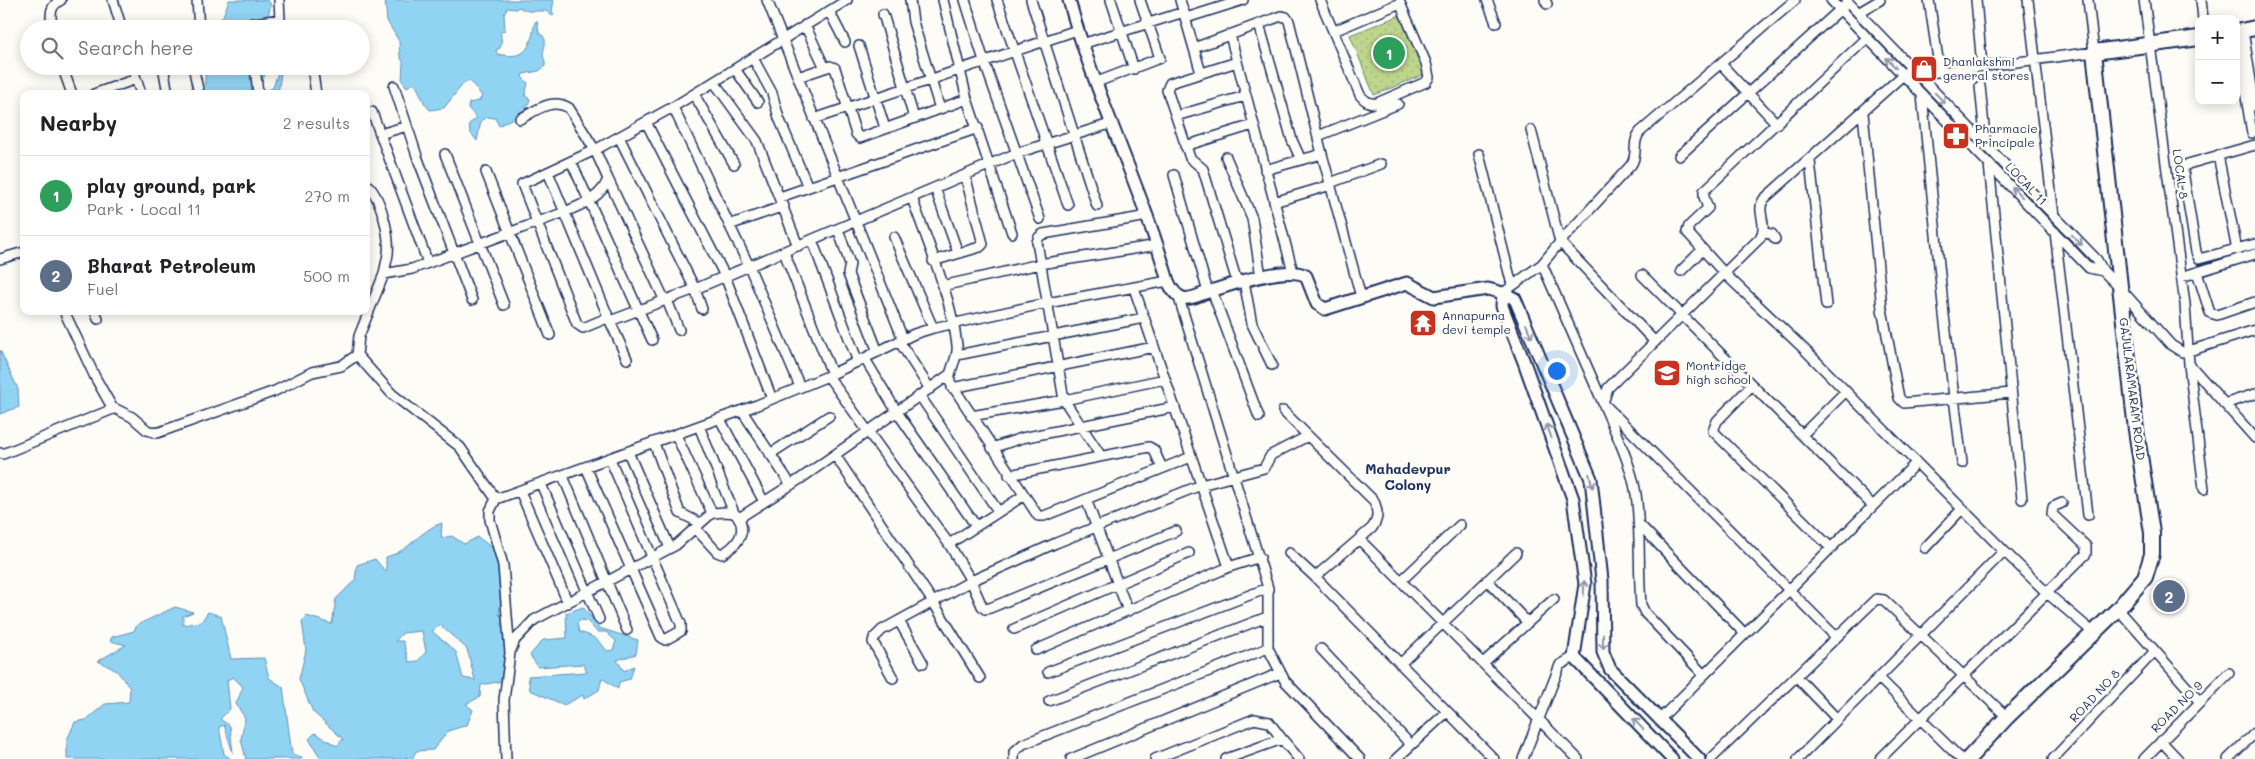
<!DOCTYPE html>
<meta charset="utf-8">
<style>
:root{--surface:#fff;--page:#f6f6f6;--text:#202124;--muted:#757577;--line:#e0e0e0;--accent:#1a73e8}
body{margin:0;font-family:Mali,sans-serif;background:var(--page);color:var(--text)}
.controls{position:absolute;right:15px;top:15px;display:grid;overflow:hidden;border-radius:10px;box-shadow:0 2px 12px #0003}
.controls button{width:45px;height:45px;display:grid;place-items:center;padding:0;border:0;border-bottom:1px solid var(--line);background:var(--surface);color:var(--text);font:25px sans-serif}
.you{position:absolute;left:1556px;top:370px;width:18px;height:18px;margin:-12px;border:4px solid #fff;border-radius:50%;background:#1a73e8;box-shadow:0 0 0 8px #1a73e833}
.badge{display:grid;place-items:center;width:32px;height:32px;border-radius:50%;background:var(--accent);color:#fff;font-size:16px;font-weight:700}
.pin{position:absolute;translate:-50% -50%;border:2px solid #fff;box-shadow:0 1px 5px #0006}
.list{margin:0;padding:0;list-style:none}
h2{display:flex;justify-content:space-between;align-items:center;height:65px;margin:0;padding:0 20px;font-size:21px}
h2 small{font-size:16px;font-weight:400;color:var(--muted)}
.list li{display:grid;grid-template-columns:32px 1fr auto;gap:15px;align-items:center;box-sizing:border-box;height:80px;padding:0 20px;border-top:1px solid var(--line)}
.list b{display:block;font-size:19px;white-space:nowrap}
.list p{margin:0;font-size:16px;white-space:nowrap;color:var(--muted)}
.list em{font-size:16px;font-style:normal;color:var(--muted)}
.icon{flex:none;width:28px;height:28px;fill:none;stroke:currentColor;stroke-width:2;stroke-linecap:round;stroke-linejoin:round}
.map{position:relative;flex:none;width:2255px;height:759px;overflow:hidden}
.search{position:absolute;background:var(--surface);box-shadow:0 2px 12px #0003;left:20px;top:20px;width:350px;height:55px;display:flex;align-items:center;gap:12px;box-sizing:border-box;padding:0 18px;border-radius:28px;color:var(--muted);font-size:19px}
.panel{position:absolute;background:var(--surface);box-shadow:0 2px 12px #0003;left:20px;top:90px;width:350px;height:225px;border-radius:10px}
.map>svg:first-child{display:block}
.park{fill:url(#park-dots);stroke:#6c8275}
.water{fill:#91d3f3;stroke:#6291b7;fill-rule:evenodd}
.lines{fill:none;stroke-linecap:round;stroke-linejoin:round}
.minor-casing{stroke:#1b2f5e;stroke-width:12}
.tertiary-casing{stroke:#1b2f5e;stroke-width:15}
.secondary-casing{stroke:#1b2f5e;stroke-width:18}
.minor{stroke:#fdfcf7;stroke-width:9}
.tertiary{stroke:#fdfcf7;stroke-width:11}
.secondary{stroke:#fdfcf7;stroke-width:14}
.oneway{stroke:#8c96aa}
.labels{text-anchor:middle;stroke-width:5;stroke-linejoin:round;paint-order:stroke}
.poi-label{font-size:12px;fill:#1b2f5e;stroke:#fdfcf7;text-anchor:start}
.street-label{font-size:12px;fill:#1b2f5e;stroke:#fdfcf7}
.neighbourhood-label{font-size:14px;font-weight:bold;fill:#1b2f5e;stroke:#fdfcf7}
</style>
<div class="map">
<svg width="2255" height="759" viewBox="0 0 2255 759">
<defs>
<pattern id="park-dots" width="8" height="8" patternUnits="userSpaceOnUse" patternTransform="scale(1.25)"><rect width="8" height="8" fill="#bed58c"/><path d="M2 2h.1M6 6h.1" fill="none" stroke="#a3b77b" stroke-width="1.8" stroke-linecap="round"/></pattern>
</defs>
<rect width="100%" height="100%" fill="#fdfcf7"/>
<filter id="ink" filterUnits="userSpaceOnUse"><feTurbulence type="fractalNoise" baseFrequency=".02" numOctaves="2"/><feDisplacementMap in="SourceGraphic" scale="10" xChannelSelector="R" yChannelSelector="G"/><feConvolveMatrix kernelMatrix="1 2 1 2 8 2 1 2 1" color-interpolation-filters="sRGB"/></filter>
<g filter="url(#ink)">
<!-- park -->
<path class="park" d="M1403 14 1430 72 1374 95 1350 35Z"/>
<!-- water -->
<path class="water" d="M229 0H268L271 5 264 29H209L223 16Z
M385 0H554L552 11 554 15 552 16 546 11H528L518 7 516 9 507 8 504 15 505 30 501 31C500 38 503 42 500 48L496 50 497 54C527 60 530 49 535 22L537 21 539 33C549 38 544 46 543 54 543 58 546 61 545 66L539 71 523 74 522 77 528 83 525 96 530 99C525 117 513 116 499 126L495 118 487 117 481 121 477 141 470 132 469 124 477 118 468 108 469 103 479 101 482 96 470 81 463 84 444 108 430 110C420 100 422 93 414 83L407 87 402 81 403 62 400 56 399 41 387 21Z
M206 66H269L259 88 263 92 273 88 280 66H282L278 94H204Z
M0 350 18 389 19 407 0 414Z
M442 523 441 538 452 536 464 544 478 537 496 551 503 579 499 615 505 614 507 620 503 681 481 685 480 697 466 704 473 710 467 725 448 731 433 750 416 751 412 759H408L406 756 405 759H324L320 757 309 739 315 733 337 746 343 739 313 712 299 679 306 650 302 621 307 616 332 624 336 599 355 580 357 565 375 559 386 572V557C411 551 419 530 442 523ZM440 625 467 649 475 680 463 678 456 652 432 631ZM422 631 426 652 418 661 409 662 403 641H395L403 633Z
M175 607 193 612 183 616V625L201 622 208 612 221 616 231 659 264 658 269 678 283 687 292 754 302 757V759H246L241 739 245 718 236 704 243 687 233 677 227 680 230 709 220 719 230 726 233 753 224 725 219 727 224 754 231 759H67V740L75 722 86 720 105 704 129 702 130 688 117 671 98 661 126 645 110 641 112 637 134 631 137 625Z
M583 607 599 628 638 640 636 654 617 660 624 671 634 666 630 679 619 682 618 689 602 678 599 690 584 699 583 695 564 705 530 690 528 676 587 672 583 664 538 667 530 655 543 640 567 638 566 613ZM581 620 587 621 597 632H606L616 641 613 650 607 651C598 638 592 636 579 632L577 623Z"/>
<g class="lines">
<!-- minor casing -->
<g class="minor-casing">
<path id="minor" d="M113 0 122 29
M197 0 199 29
M767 0 903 339
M910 0 913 22 940 109
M943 0 967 99 1012 233
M965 0 984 61 1040 219
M997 0 1068 205
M1031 0 1097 206
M1111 0 1134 69
M1180 0 1201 73
M1320 0 1360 95C1365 101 1369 104 1377 103L1426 82 1429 77 1426 63 1400 3 1334 31
M1487 0 1496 23
M1545 0 1547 4
M1831 0 2089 268 2103 271
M1846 0 2097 260 2103 271 2119 287 2171 345 2182 352 2189 351 2255 330
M1929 0 1940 72
M1976 0 1982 66
M2028 0 2054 216
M2144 0 2185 304 2189 364 2255 438
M2201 0 2203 19
M829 11 845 42
M1858 13 1880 0
M883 14 914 118
M1186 18 1243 0
M1259 24 1292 140 1301 160
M805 25 825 68
M52 29C51 16 48 7 61 0
M216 29 280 19 279 0
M2243 31 2255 106
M1230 35 1293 272
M2236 37 2252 133
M1867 38 1704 191V197L1708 208 1689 226 1687 232 1724 273 1804 349 2004 551 2047 593 2094 633
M1082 44 1184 12
M859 46 885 128
M1194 48 1281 16 1286 17 1289 21 1322 154 1265 170
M753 58 772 93 779 118 808 187
M1721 64 1777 124
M62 66 72 94
M132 66 141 94
M163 66 168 94
M193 66 199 94
M255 66 258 94
M312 66 316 94
M735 69 758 102
M1916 73 1940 72 2094 52 2088 0
M798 77 830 66 835 68 856 134 860 138 967 99
M714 82 757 141 798 246
M1097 82 1160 58 1140 0
M394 86 418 159 472 300
M1980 86 1986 146
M94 94 136 79
M694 94 734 164
M1922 95 1944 315 1962 463
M673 107 749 266 800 387
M372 112 428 263
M1863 113 1882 309 1899 398 1904 403 2011 393
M1176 116 1245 96
M814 119 1077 30
M646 122 725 276 772 399
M1531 130 1560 242 1655 342
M380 134 407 126
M1318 136 1398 104
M619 137 695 289 1017 153 1113 123
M2255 145 2188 164 2183 168V171L2196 252 2199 259 2255 244
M1185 146 1253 125
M445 154 504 305
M1322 154 1361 297
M1479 154 1512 285
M2218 155 2237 250
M1679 156 1844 6
M1226 157 1252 218 1261 277
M571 161 652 340
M1810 161 1826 305
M1989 164 2022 499
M486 172 550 335
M548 172 610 321 695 289 702 309
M1174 175 1208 292
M608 179 665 301
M1330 183 1381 164
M366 184C381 195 390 236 388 254 387 261 385 267 384 274L412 269 565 212C583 204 601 198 608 179L595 150 569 108C552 97 535 111 520 119
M935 188 958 253
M780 197 978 128
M912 198C928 244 951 296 957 345 959 359 948 369 950 382L1038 516H1044L1191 457
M1274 202 1331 185
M729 225 784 206
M838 229 850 264 848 274 878 352
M2055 232 2088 515
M1763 233 1772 234 1775 239
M894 237 933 328
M812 240 858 362
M784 252 832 374
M0 259 24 252
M933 261 980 247 983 244 965 175
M1542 264 1603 403 1836 637
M1681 271 1702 250
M2197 272 2210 313 2217 315 2255 302
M384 274 359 336 357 355 392 394 460 447 496 499 490 511V520L503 565 510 653 504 700 506 759
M1642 275 1873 506
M2181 277 2255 254
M1244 281 1252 324 1272 365
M1237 282 1203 169 1190 158 1167 90 1170 83 1237 62
M942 286 1040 264 1158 245
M1212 291 1259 417
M1503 293 1542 264 1560 242 1631 165C1639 154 1631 143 1640 132L1795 0
M1178 295 1268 588V648L1285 681 1360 759
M667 300 679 330
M95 311 98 319
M607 318 583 328 577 324 522 184 595 150 673 107 847 0
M610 321 627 359
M899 341 930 389
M957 355 1144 318
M865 359 897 412 976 526
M2189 365 2204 489
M828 376 949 544 971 581 1056 543 1201 485 1264 468 1271 455 1308 436
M1752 385 1717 421 1713 431 1831 548
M952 388 1154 347
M920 396 998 511
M2224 404 2255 394
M112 407 132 417 147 430 157 433 275 391 312 372 341 366 357 355
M742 411 791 485
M1283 411 1374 501C1378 512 1379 518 1372 528L1315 577
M971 416 1064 400 1165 379
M720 419 764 502
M699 426 734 513
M676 435 712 513
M1802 435 1845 392
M654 443 680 513 700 523
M992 448 1022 438 1175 407
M628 452 670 548
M0 453 3 454 113 409 95 377 64 311
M770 454 829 416
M835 455 933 602 980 678
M1101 456 1064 400 1037 242 1039 237 1043 234 1148 216
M586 467 661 637 665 640 681 631V624L610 459
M1009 475 1149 447 1154 450 1162 468
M563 476 627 630
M541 484 599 619
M520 491 568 603
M496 499 757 405 828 376 914 334 933 328 1047 303 1168 281
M1086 499 1128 611
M1639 524 1745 634
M695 528 717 552 722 554C736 546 747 534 739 518
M1360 540 1578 759
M949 544 1023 496
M1925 548 1962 509
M1289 553 1315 577 1494 759
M1229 567 1260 557
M1487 580 1528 623
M1401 581 1460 525
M2118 609 2200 702
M899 621 923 663
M1014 629 1189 553
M1321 649 1411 745
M511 650 515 640 534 620 676 545 712 513 726 512 734 513 739 518 800 479 949 375
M1036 650 1229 567 1134 288
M1483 663 1554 599
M1400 664 1516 553
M1048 672 1268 588
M1704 675 1645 613 1641 605C1638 568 1641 531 1636 494 1631 463 1615 432 1603 403L1608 388 1760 238C1769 223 1755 212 1764 199L1911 68
M1796 676 1837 719
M893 678 873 642 874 638 882 630 971 581 982 606 985 609 990 608 1176 531
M1879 678 1961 759
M1049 701 1267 617
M1659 720 1916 463
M2161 741 2178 759
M1014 759V752L1023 744 1268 648
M1071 759 1280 673
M1155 759 1254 719 1269 722 1282 739
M1226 759 1282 739 1299 759
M1396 759 1447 712
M1523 759 1560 665 1574 657
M1711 759 1876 599 1884 600 2007 717
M1798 759 2004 551
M1880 759 2086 554V546L2052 514 2053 507 2062 503
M2053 759 2155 651
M2144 759 2229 673
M2228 759 2255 733"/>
</g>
<!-- tertiary casing -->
<g class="tertiary-casing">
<path id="tertiary" d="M1069 0C1095 96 1141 185 1168 281 1171 288 1175 296 1183 298 1190 300 1199 295 1205 293 1227 286 1287 264 1306 276L1317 304 1325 309 1407 283 1434 297 1488 289 1503 293 1515 299 1591 479 1602 580 1603 652 1610 669 1699 759
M1503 293 1502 306 1524 362 1573 499 1585 584 1574 657 1672 759"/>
</g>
<!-- secondary casing -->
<g class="secondary-casing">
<path id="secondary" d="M2236 32 2255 28
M1968 759 2007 717 2118 609 2145 577 2152 554V533L2136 430 2094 52 2199 38"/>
</g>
<!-- minor -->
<use href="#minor" class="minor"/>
<!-- tertiary -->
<use href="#tertiary" class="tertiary"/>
<!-- secondary -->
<use href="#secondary" class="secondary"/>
</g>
<!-- one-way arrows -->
<defs><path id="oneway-shaft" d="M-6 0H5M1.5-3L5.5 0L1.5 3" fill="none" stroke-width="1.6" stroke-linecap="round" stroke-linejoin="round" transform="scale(1.25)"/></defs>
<g class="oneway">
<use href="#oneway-shaft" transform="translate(1891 63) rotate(-134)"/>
<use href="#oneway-shaft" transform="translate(1940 98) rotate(46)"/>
<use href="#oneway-shaft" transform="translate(2017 192) rotate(-134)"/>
<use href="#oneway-shaft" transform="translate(2077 240) rotate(46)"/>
<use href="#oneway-shaft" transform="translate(1529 331) rotate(67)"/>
<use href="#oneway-shaft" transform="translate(1549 431) rotate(-110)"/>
<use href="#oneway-shaft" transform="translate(1591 481) rotate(76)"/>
<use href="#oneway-shaft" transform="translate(1584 588) rotate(-88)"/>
<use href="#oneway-shaft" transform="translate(1603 642) rotate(90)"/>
<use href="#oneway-shaft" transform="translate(1638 724) rotate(-134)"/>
</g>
</g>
<!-- icons -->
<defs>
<g id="shop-square" transform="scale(1.4375)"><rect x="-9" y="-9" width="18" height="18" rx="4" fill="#c8321e" stroke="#fdfcf7"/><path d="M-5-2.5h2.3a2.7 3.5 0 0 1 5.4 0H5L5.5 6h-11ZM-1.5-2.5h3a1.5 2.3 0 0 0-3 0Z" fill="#fff"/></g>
<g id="pharmacy-square" transform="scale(1.4375)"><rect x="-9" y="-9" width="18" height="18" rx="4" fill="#c8321e" stroke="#fdfcf7"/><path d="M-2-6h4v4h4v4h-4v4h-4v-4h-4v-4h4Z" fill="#fff"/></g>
<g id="temple-square" transform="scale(1.4375)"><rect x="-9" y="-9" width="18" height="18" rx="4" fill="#c8321e" stroke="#fdfcf7"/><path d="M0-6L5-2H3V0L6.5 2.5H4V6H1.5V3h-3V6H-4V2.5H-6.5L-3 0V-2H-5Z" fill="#fff"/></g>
<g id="school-square" transform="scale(1.4375)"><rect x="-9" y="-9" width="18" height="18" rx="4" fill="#c8321e" stroke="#fdfcf7"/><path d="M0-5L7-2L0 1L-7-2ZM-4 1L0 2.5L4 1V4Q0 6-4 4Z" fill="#fff"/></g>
</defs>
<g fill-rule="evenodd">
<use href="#shop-square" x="1924" y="69"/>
<use href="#pharmacy-square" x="1956" y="136"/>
<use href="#temple-square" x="1423" y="323"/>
<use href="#school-square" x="1667" y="373"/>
</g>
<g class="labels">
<!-- poi labels -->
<g class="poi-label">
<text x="1943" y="66">Dhanlakshmi<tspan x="1943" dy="14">general stores</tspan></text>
<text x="1975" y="133">Pharmacie<tspan x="1975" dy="14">Principale</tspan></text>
<text x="1442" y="320">Annapurna<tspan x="1442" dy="14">devi temple</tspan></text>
<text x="1686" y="370">Montridge<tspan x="1686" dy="14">high school</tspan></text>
</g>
<!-- street labels -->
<g class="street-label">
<text transform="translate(2180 174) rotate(82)" y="4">LOCAL 8</text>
<text transform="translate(2026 184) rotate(46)" y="4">LOCAL 11</text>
<text transform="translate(2132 389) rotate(83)" y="4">GAJULARAMARAM ROAD</text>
<text transform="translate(2095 696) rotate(-47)" y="4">ROAD NO 8</text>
<text transform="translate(2177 707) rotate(-45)" y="4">ROAD NO 9</text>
</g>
<!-- neighbourhood labels -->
<g class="neighbourhood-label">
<text x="1408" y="474">Mahadevpur<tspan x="1408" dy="16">Colony</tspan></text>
</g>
</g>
</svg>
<div class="controls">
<button>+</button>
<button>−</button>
</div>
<div class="you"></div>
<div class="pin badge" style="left:1389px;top:53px;background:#2e9e5b">1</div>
<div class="pin badge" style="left:2169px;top:596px;background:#5c6f8a">2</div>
<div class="search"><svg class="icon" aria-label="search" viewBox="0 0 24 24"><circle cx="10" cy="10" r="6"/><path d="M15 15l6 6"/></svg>Search here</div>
<section class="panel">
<h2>Nearby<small>2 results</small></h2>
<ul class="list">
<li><span class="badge" style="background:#2e9e5b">1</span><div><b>play ground, park</b><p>Park · Local 11</p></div><em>270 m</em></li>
<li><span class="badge" style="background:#5c6f8a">2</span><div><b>Bharat Petroleum</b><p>Fuel</p></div><em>500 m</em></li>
</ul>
</section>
</div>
